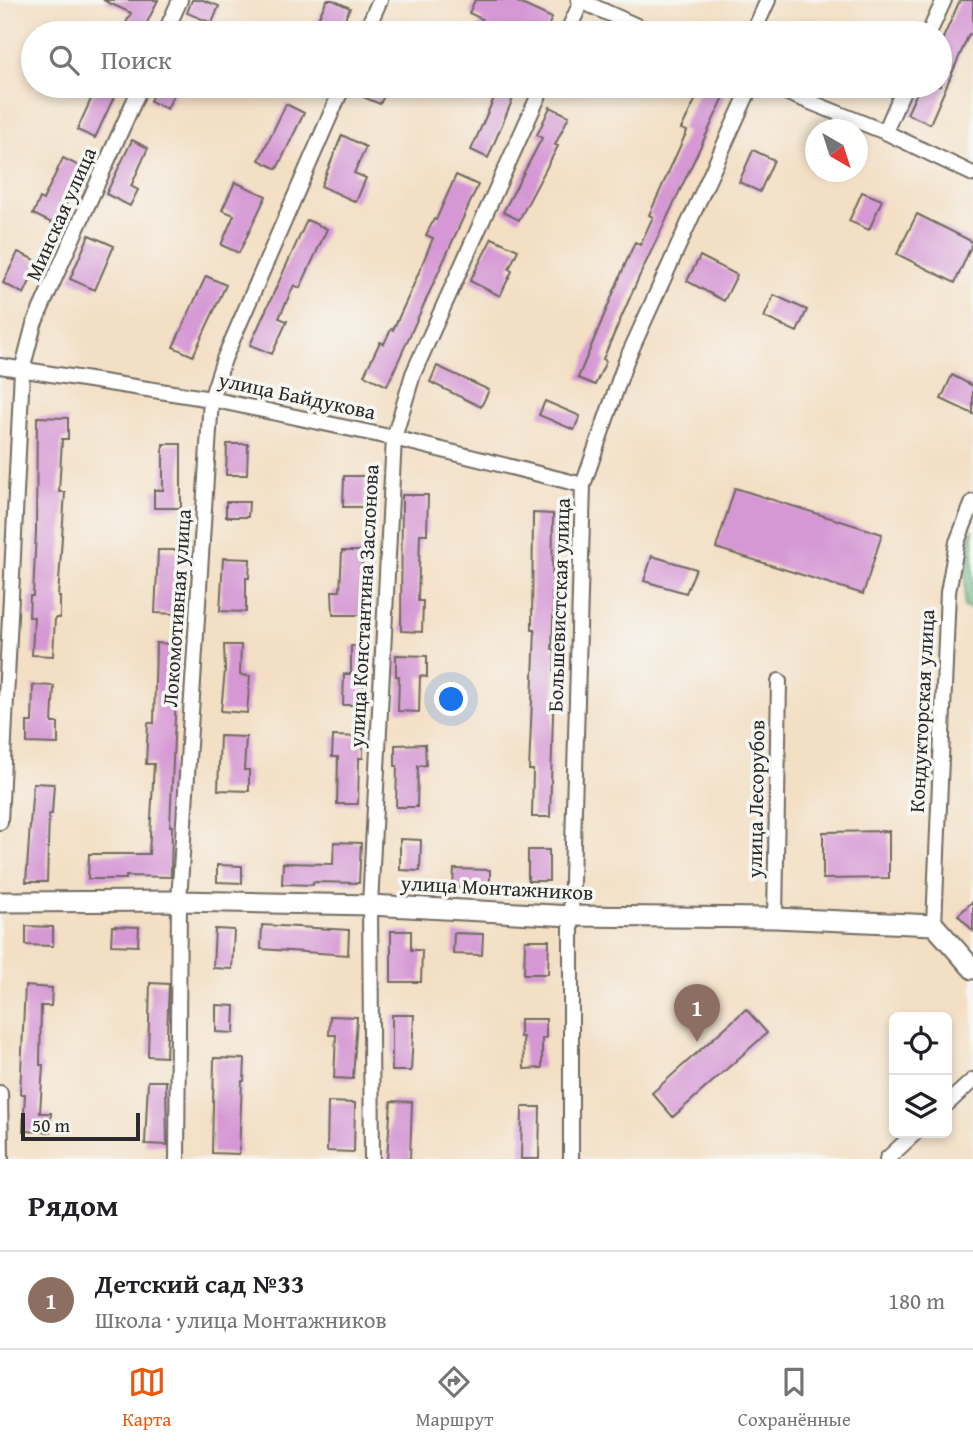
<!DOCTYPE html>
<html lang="ru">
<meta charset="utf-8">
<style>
:root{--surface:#fff;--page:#f6f6f6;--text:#202124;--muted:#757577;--line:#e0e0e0;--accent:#ea580c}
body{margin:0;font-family:"Gentium Book Plus",serif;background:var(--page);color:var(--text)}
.controls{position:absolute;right:21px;bottom:21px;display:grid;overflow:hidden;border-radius:10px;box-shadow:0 4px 10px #0003}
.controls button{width:63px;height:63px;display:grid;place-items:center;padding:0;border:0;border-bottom:2px solid var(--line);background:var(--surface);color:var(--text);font:35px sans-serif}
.compass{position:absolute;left:805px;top:119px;width:63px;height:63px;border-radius:50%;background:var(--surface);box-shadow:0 4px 10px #0003;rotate:141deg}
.scale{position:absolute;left:21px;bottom:18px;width:119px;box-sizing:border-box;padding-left:7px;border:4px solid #2b2b2b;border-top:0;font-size:19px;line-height:24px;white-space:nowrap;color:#2b2b2b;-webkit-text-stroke:5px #f6f6f2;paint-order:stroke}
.you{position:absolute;left:452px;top:700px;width:24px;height:24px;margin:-18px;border:5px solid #fff;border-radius:50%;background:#1a73e8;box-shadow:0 0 0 10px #1a73e833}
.badge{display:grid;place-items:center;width:46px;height:46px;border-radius:50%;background:var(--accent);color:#fff;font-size:23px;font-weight:700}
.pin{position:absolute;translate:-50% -58px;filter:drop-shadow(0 2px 4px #0008)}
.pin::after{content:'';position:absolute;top:37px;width:24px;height:21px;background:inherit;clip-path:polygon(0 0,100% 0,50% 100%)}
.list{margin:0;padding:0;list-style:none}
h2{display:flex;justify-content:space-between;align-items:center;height:91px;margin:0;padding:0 28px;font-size:30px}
h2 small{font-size:23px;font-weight:400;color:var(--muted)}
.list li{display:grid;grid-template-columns:46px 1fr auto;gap:21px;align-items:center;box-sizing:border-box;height:98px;padding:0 28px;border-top:2px solid var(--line)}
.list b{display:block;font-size:26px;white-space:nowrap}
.list p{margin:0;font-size:23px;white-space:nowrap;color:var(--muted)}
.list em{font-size:23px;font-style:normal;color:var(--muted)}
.icon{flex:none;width:38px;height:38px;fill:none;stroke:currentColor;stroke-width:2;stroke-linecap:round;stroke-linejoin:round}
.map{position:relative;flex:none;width:973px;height:1159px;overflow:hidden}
.search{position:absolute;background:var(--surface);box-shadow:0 4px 10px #0003;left:21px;right:21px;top:21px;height:77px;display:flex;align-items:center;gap:18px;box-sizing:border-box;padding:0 24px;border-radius:38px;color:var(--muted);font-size:26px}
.sheet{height:189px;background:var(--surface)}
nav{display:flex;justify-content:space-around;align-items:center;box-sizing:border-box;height:98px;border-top:2px solid var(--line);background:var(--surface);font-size:19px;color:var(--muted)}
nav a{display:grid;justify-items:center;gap:4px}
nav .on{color:var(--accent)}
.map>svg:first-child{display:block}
.forest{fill:#6cbc86;stroke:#4c7458;stroke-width:2}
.building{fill:#d598d4}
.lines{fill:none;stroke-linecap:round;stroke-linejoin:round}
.minor-casing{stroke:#716a61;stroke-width:18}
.tertiary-casing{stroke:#716a61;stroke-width:23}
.minor{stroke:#fff;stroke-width:14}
.tertiary{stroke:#fff;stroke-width:19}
.labels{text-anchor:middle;stroke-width:7;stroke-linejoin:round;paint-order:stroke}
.street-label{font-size:21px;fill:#2b2b2b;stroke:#f6f6f2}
</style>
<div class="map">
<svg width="973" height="1159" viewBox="0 0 973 1159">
<rect width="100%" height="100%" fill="#f6f6f2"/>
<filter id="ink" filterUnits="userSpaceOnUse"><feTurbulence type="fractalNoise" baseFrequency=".0143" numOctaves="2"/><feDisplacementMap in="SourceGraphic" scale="14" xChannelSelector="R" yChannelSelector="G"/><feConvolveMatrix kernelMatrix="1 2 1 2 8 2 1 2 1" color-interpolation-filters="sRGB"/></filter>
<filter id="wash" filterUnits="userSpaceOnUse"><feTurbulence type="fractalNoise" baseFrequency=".00686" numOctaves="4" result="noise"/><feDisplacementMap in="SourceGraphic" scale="28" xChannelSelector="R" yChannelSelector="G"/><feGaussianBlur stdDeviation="1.57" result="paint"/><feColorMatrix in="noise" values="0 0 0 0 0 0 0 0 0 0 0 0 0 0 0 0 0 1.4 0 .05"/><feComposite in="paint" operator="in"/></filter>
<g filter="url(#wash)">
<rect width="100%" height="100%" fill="#f3dfc4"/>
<!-- forest -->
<path class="forest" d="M973 529V610L964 607 968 539Z"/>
<g id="blocks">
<!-- building -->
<path class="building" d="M103 0H158L142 33H121L131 13Z
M192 0H203L219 6 212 23 187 13Z
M327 0H333L350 8 338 33H311Z
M475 0H513L552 18 545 33H475L482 19 469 13Z
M960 0H973V35L969 34 930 124 907 114 920 86H940V45Z
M97 86H119L95 138 77 130Z
M157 86H178L167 109 150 101Z
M368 86H389L380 104 363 97Z
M702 86 724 97 639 277 603 359 606 361 595 385 578 378 624 267 635 242 640 245 653 217 649 215 687 131 681 129Z
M498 89 514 96 488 158 471 150Z
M286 104 304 113 277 169 259 160Z
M550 107 569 116 555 145 558 146 519 220 503 212 542 138 537 135Z
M342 135 366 147 354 173 366 178 356 202 321 186Z
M132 140 148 148 131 186 138 190 130 206 106 194Z
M753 150 774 160 760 192 739 182Z
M63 158 83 168 56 225 33 214 40 198 43 200Z
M456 175 478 185 387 386 364 375 380 342 384 344 391 329 393 330 411 291 433 238 426 235 434 219 436 220Z
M235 182 266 196 239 253 221 245 234 215 222 210Z
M862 192 882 200 869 230 849 221Z
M917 214 973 242 955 283 897 254Z
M307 220 327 229 300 288 294 285 279 318 287 321 272 354 250 345Z
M89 235 114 246 95 290 70 279Z
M492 238 518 250 509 269 512 271 500 296 470 281Z
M18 252 39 262 24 294 3 283Z
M700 256 737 275 724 301 687 281Z
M206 276 226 285 193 356 173 347Z
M774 295 807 310 797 332 764 317Z
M437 366 489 390 481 407 430 382Z
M952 375 973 386V414L941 399Z
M545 401 580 416 574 430 539 415Z
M37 417 68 418V439H62L59 492H65L58 597H60V618H55L53 656 32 655 34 617H29L30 596H33L36 532Z
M163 444H181V508H154V490H163Z
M227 444H248L247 475H226Z
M344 476H365L364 507H343Z
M735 488 882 534 863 594 716 548Z
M402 495H428L427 534H420L418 601H423L422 632 401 631Z
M226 502H249L248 517H226Z
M533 513 553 514 552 600H554L552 649H555L550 817H532L533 770H529L535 630H532Z
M158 550H178L176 614 155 613Z
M342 551H363L361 591H368V615H333L332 591H340Z
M652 556 696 569 686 593 644 581Z
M223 558 250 559 249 578H246V612L220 611Z
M156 643 174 644 172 674H177L170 826H172L171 877 126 876V879H88L89 854H149L154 764H146L148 723H154Z
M224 645H241L240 675 250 676 247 713 221 711 225 670Z
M351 646H365L364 705H343L344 674H351Z
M396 655 427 656V677L420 676 419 712 398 711 399 676H396Z
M33 685 54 686 52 723H58V744L27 743V722H32Z
M220 736 246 737 244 770H249V791L218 790Z
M333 736 363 737V758H359L358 804H337L338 757H332Z
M425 744 426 765 418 766 417 807H396L397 766H395V745Z
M33 783 54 784 52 814H49L47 882H26Z
M889 831V878L823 879V832Z
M400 839 421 840 420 871 400 870Z
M334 842 361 843 359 883 313 882V885L282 884 283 863 333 864Z
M528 850H549V881H528Z
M217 865 242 866V883L217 882Z
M454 869 490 870V888L453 887Z
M973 901V931L958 915Z
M262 925 349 930 348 955 261 949Z
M26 926 53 927V946L26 945Z
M112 926 139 927 138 946 111 945Z
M215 929 234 930 232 969 213 968Z
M391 931H411V950H422L421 982H391Z
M454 933 483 934 482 955 453 954Z
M525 940H549L548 974H524Z
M150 983 169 984 166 1057 148 1056Z
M25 986 52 988 51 1006H41L40 1065H43L40 1113H51L50 1132 23 1131 25 1094H20Z
M216 1005 235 1006 234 1033 216 1032Z
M746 1009 767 1033 673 1117 652 1093Z
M392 1015H414L411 1071H392Z
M330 1016 357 1017 353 1079 334 1078 336 1035H329Z
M520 1019H546V1038H542V1068L524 1069 523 1037H520Z
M214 1058 245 1059 244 1081H242L239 1154 212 1153Z
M148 1081H166L167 1145 145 1144Z
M391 1101 412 1102 410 1159H387Z
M328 1102 355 1103 354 1152 327 1151Z
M522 1107H540L539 1159H521Z"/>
</g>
</g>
<g filter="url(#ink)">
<use href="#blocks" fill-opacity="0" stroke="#716a61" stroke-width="2"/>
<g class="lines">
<!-- minor casing -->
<g class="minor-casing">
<path id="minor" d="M579 0 652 33
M165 33 180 0
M365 33 380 0
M567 33 582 0
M753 33 768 0
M929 33 944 0
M770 86 885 132 973 174
M885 132 905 86
M0 366 211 399 394 438 583 485
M0 822 22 370 34 324 141 86
M775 918 779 681
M934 925 948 592 957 542 973 502
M0 1093 1 1159
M947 1104 973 1080
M177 1159 179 901 211 399 224 359 343 86
M372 1159 370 905 394 438 413 374 543 86
M571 1159V916L583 485 626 361 751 86
M887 1159 915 1133"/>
</g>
<!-- tertiary casing -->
<g class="tertiary-casing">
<path id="tertiary" d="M0 902 179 901 370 905 571 916 775 918 934 925 973 969"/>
</g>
<!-- minor -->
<use href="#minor" class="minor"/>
<!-- tertiary -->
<use href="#tertiary" class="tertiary"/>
</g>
</g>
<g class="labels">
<!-- street labels -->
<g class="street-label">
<text transform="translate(61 214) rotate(-66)" y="7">Минская улица</text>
<text transform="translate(297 396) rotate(12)" y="7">улица Байдукова</text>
<text transform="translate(559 605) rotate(-88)" y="7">Большевистская улица</text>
<text transform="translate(364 606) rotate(-87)" y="7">улица Константина Заслонова</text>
<text transform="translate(177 608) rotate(-86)" y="7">Локомотивная улица</text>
<text transform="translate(922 711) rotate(-87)" y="7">Кондукторская улица</text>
<text transform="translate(756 799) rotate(-89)" y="7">улица Лесорубов</text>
<text transform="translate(497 888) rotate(3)" y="7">улица Монтажников</text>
</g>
</g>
</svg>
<div class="controls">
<button><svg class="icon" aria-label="locate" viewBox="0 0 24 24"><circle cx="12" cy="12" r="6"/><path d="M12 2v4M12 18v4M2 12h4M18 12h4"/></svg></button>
<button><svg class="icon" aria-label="layers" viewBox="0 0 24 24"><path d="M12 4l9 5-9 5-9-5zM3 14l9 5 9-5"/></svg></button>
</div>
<svg class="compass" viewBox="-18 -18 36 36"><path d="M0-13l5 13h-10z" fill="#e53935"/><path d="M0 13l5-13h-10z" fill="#757577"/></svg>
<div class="scale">50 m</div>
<div class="you"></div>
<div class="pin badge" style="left:697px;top:1042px;background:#8d6e63">1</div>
<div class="search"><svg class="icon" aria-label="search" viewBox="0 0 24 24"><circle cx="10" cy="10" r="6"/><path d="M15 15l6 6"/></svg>Поиск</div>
</div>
<section class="sheet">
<h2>Рядом<small></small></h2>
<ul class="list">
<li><span class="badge" style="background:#8d6e63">1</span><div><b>Детский сад №33</b><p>Школа · улица Монтажников</p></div><em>180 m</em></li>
</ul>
</section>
<nav>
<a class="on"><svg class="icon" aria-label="map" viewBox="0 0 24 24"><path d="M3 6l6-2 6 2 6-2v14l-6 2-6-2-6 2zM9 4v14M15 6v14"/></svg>Карта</a>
<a><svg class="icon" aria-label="directions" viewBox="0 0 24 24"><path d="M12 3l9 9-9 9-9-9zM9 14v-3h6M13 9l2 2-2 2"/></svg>Маршрут</a>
<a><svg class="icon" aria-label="saved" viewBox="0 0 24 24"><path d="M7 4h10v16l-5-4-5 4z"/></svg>Сохранённые</a>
</nav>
